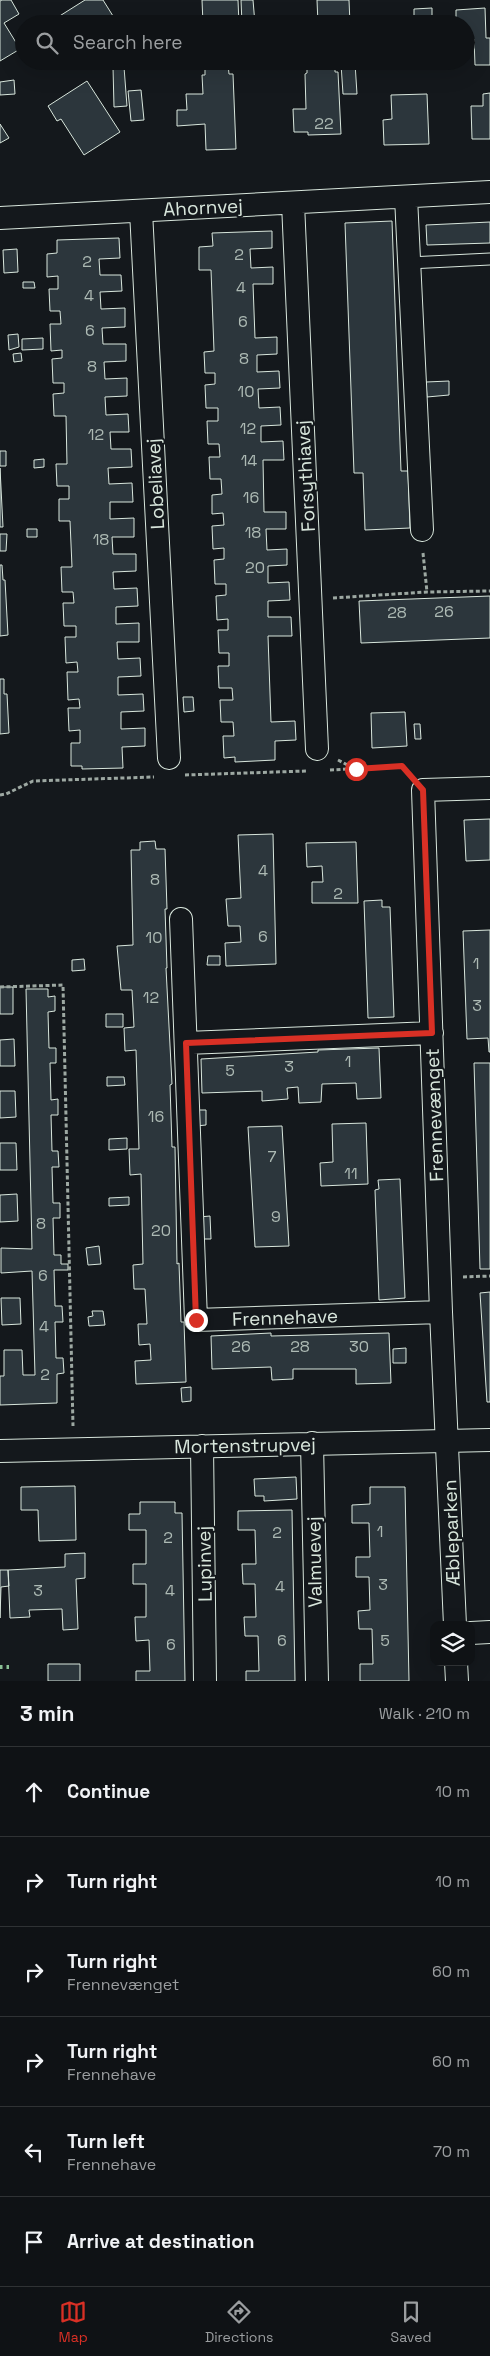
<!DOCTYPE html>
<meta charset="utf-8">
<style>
:root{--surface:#0f1215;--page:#1d2022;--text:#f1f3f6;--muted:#9b9ea0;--line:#2f3234;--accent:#d93025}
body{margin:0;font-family:"Space Grotesk",sans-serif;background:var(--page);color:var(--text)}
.controls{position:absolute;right:15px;bottom:15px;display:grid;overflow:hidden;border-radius:10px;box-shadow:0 5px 20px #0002}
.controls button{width:45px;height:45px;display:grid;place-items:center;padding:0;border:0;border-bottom:1px solid var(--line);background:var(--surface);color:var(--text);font:25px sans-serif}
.stop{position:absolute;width:15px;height:15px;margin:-11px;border:4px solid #d93025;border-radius:50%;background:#fff}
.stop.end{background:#d93025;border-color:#fff;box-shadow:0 1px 5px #0008}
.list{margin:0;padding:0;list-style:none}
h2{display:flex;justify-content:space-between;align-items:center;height:65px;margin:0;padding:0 20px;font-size:21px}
h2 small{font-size:16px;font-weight:400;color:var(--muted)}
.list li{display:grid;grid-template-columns:32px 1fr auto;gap:15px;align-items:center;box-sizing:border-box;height:90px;padding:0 20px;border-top:1px solid var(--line)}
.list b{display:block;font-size:19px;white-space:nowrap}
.list p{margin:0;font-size:16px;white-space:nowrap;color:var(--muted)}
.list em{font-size:16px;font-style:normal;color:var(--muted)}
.icon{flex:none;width:28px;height:28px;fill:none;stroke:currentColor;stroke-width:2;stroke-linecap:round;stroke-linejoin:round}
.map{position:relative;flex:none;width:490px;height:1681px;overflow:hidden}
.search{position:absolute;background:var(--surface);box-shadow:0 5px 20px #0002;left:15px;right:15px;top:15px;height:55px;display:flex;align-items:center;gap:12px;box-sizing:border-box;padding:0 18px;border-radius:28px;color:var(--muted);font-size:19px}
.sheet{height:605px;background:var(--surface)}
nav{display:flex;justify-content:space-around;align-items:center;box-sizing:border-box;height:70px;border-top:1px solid var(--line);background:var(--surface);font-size:14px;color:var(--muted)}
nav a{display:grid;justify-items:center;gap:2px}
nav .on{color:var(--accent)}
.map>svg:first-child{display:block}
.building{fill:#2c363c;stroke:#d8e6dc}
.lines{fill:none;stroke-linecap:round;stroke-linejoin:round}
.lane-casing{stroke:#d8e6dc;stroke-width:13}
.street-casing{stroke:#d8e6dc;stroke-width:24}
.path{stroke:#9da8a2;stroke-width:3;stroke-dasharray:4 2.5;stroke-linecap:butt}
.lane{stroke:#14181c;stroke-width:11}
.street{stroke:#14181c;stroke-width:22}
.hedge{stroke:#8ac095;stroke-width:4;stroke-dasharray:2.5 4;stroke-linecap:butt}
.route{stroke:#d93025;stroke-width:6}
.labels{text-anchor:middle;stroke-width:4;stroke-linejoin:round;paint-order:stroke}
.number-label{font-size:16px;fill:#adbab4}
.street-label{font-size:19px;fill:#d8e6dc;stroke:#14181c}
</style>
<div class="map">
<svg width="490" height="1681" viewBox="0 0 490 1681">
<rect width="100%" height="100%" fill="#14181c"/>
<!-- building -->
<path class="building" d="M2 0H11L19 14 4 23 20 49 0 61V1Z
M85 0H103L118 24H63L58 17Z
M202 0H238L239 24H203Z
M241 0H253L255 24H242Z
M317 0H349L350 24H318Z
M432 8V20H414V9Z
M485 8 486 38H490V65H475L474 39H466V24H456V10Z
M335 62V72H338L341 134 308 135V132H294L293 109H306L305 74 307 73V63Z
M355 63 357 94H343L341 64Z
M228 64 229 74H233L236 149 206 150 205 124 177 126V110H187L186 94H203L202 75H205V66Z
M113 67H124L127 106 114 107Z
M14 80 15 94 0 95V82Z
M87 81 120 132 84 155 61 119 57 121 48 106Z
M141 90 144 120 131 121 128 91Z
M490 93V139H472L471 106H483V94Z
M427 94 429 144 384 145 383 120 392 119 391 95Z
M0 124 9 138 0 143Z
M392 221 401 471H408L410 528 365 530 363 473H354L345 223Z
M490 222V243L427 245 426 225Z
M272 231V248L250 249 251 268 273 267V284H253L255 338 277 337V354L257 355V372L279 371 280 388 258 389 259 408 280 407 281 425 261 426V442L283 441 284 460H263L264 512H286V529H266L267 550 287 549V565L268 566V583L289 582 290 600 268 601V617H291L292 636H268L271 722 295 721 296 740 275 741V760L235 762V757L224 758 223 736H234L233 722H221L220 700H233L232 688H219L218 666H229V653H219L218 630H228V619L217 620 216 596 226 595V584H215L214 560 224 559V548L213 549 212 526 224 525 223 513 212 514V495L222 494 221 479H210L209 457H220L219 444H208L207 421H218V408H206L205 385 215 384V373H205L204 352 214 351 211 270H199V247L213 246 212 233Z
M119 238 120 258 99 259 100 275H121L122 291 100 292 101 309 125 308V327L102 328 103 344H126V361L104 362 105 379 127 378V396L105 397 106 415 128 414 129 432H110L111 449H131L132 467 108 468 109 484 132 483 133 502H110V519L134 518V537H112L113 554H136V571L113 572 114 589 137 588 138 606 116 607V624L139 623V642H117L118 659 140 658 141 676 118 677V695L143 694 144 711 121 712V729L145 728V746L122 747 123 768 82 769V766H71V743H80V730L69 731 68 708H80L79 699 68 700 67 672H78L77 662 66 663 65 637H76V626H64L63 603H74L73 592H62L61 567H72L70 521H59V499H69V486H57L56 464H67L66 416H54L53 394 64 393V383H53L52 359 62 358V350L51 351 50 324H61L60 311H50L49 289H58V276L47 277V254L57 253V240Z
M17 249 18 272 4 273 3 250Z
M23 282H34L35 288H23Z
M18 334 19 347 9 350 8 335Z
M43 338V349L22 350V339Z
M21 353 22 361 14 362 13 354Z
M449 381V395L427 397 426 382Z
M0 451H6V466H0Z
M44 459V467L34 468V460Z
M0 468 3 527H0Z
M27 529H37V537H27Z
M0 534H7L6 551H0Z
M0 565H2L3 580H5L8 635 0 636Z
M490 596V638L361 643 359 601Z
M0 679H4V694H7L9 733 0 734Z
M183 697H193L194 711 184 712Z
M405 712 407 746 372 748 371 713Z
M414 724H420L421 739H415Z
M490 819V860L466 861 464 820Z
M273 834 276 964 226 966 225 943 241 942 240 926H228L226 899 241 898 238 835Z
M155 841 156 849H165L167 909H165L167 968H166L172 1084 170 1085 172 1147H175L177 1264 179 1263 181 1322H184L186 1382 136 1384 135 1361 151 1360 150 1344 139 1345 138 1324H147L145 1289H134L133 1265 143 1264 141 1174 130 1175 129 1149H139L136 1050 125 1051 124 1028 134 1027 132 990H121L117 946 133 945 131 850H140V842Z
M356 842 358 903H312V882H323L322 866 307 867 306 843Z
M382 900V907H390L394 1017 368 1018 364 901Z
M490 930V1052H489L488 1038 467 1039 463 931Z
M208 956H220V965H207Z
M84 959 85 970 72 971V960Z
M0 987H13V1014H0Z
M26 989H48V997L55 996V1011L48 1012 49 1048H56V1063H50L51 1100 58 1099V1115H51L52 1151H58L59 1167H52L53 1203H60V1218H53L54 1255H61V1264H68V1270H54L55 1306H62L63 1322H55L56 1358H63L64 1373 57 1374V1403L0 1405V1376H4V1350H22L23 1375H35L32 1271 1 1273V1248L32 1249Z
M106 1014H123V1027H106Z
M14 1039 15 1066H0V1040Z
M379 1048 381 1098 357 1099 356 1083 322 1084 321 1102 299 1103 298 1087 287 1088 288 1099 262 1101V1091L202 1093 201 1059 318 1052V1050Z
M474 1063H490V1269H480Z
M107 1077H124L125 1085 107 1086Z
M0 1091H15L16 1117 0 1118Z
M195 1110H206V1125L196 1126Z
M366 1123 368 1184 321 1186 320 1163 333 1162 332 1124Z
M282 1126 289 1246 255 1247 248 1127Z
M127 1138V1149L109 1150V1139Z
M0 1143H16L17 1170H0Z
M400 1179 405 1298 379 1300 375 1190 379 1189 378 1180Z
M17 1194 18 1221 0 1222V1195Z
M129 1197V1205L109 1206V1198Z
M210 1216 211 1239H199V1217Z
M99 1246 101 1264 88 1265 86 1248Z
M490 1292V1402H487L480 1293Z
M1 1298H20L21 1324 2 1325Z
M92 1311H103L105 1325 89 1326 88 1317 93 1316Z
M271 1333V1336L389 1333 391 1383 356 1384V1369H293V1379L272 1380 271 1367 212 1369 211 1336Z
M406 1348V1363H393V1349Z
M191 1387V1401L182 1402 181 1388Z
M296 1477 297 1499 264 1501V1496H255L254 1479Z
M75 1486 76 1540 39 1541 38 1510H21V1487Z
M370 1487H405L409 1681H360V1664H373L372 1629H359L358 1611 370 1610 369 1577H356V1557H370L369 1523H352V1505L370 1504Z
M140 1502H175V1513H182L185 1681H136V1671H150L149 1640 136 1641 135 1617H146V1584H133V1564H146V1530H129V1514H140Z
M292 1510 295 1681H246V1671H259L258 1636H245L244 1617H256L255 1584H243L242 1564H256L255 1530H238V1511Z
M85 1553V1578L76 1579 78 1629 63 1630 62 1609 29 1610 30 1617 10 1618 8 1570 65 1567V1554Z
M0 1570H8L9 1586 1 1587 0 1618Z
M48 1664H80V1681H48Z"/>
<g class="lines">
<!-- lane casing -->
<g class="lane-casing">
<path id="lane" d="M409 263 490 259"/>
</g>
<!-- street casing -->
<g class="street-casing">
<path id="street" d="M406 197 422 530
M293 203 317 749
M141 211 169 758
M0 218 490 192
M181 919 196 1320 441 1312
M186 1043 432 1033
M312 1443 317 1681
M202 1446 205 1681
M0 1451 490 1440
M455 1625 441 1312 423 790 490 788
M471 1633 490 1632
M456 1662 457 1681"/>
</g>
<!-- path -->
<path class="path" d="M423 553 427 592
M333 598 427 592 490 591
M338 760 355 769
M330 770 402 766 408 773
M185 775 306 771
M0 795 6 794 33 781 154 777
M0 987 63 985 73 1426
M463 1277 490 1276"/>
<!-- lane -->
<use href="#lane" class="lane"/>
<!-- street -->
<use href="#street" class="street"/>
<!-- hedge -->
<path class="hedge" d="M0 1667H13"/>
</g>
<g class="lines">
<!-- route -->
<path class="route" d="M196 1320 186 1043 432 1033 423 790 402 766 356 769"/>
</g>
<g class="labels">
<!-- number labels -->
<g class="number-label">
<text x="324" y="129">22</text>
<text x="239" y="260">2</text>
<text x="87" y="267">2</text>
<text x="241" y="293">4</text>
<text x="89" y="301">4</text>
<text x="243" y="327">6</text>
<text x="90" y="336">6</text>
<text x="244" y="364">8</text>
<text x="92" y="372">8</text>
<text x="246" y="397">10</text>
<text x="248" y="434">12</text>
<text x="96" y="440">12</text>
<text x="249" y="466">14</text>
<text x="251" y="503">16</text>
<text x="253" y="538">18</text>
<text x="101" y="545">18</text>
<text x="255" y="573">20</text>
<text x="444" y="617">26</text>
<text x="397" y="618">28</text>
<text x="263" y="876">4</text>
<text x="155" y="885">8</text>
<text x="338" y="899">2</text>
<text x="263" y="942">6</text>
<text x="154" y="943">10</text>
<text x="476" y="969">1</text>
<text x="151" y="1003">12</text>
<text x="477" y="1011">3</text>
<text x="348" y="1067">1</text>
<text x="289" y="1072">3</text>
<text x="230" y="1076">5</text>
<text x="156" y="1122">16</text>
<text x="272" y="1162">7</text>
<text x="351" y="1179">11</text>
<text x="276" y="1222">9</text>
<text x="41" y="1229">8</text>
<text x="161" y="1236">20</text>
<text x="43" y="1281">6</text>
<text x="44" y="1332">4</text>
<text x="241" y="1352">26</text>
<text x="300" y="1352">28</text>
<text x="359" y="1352">30</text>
<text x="45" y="1380">2</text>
<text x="380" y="1537">1</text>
<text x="277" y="1538">2</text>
<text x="168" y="1543">2</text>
<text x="383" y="1590">3</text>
<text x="280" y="1592">4</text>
<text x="38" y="1596">3</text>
<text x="170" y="1596">4</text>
<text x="282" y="1646">6</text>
<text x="385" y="1646">5</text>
<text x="171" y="1650">6</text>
</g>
<!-- street labels -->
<g class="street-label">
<text transform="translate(203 207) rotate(-3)" y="7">Ahornvej</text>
<text transform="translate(305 476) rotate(-93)" y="7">Forsythiavej</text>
<text transform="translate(155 484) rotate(-93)" y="7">Lobeliavej</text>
<text transform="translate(434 1115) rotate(-92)" y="7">Frennevænget</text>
<text transform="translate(285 1317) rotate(-2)" y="7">Frennehave</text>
<text transform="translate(245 1445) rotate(-1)" y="7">Mortenstrupvej</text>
<text transform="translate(451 1533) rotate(-92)" y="7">Æbleparken</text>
<text transform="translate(314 1562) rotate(-91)" y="7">Valmuevej</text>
<text transform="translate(204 1564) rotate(-91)" y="7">Lupinvej</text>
</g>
</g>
</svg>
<div class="controls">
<button><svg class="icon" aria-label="layers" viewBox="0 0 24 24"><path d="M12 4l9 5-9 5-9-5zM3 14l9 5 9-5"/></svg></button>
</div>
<div class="stop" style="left:356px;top:769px"></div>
<div class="stop end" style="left:196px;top:1320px"></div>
<div class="search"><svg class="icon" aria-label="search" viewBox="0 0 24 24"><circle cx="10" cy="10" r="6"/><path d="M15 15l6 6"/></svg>Search here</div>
</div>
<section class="sheet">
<h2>3 min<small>Walk · 210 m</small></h2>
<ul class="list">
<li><svg class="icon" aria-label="ahead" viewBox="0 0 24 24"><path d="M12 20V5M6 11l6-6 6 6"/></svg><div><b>Continue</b></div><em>10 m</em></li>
<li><svg class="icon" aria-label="right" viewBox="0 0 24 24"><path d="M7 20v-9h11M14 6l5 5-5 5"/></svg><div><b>Turn right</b></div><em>10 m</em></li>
<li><svg class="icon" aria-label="right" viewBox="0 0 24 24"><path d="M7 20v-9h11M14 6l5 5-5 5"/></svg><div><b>Turn right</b><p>Frennevænget</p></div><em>60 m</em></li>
<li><svg class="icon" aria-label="right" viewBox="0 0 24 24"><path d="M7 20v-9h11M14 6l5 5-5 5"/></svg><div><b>Turn right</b><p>Frennehave</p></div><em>60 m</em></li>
<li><svg class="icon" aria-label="left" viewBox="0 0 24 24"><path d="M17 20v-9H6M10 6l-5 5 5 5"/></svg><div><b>Turn left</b><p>Frennehave</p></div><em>70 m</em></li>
<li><svg class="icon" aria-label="arrive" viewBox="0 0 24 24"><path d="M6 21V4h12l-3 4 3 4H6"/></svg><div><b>Arrive at destination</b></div></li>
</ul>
</section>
<nav>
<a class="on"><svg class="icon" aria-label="map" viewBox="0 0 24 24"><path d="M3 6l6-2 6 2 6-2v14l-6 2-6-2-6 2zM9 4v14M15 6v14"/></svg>Map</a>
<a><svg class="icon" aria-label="directions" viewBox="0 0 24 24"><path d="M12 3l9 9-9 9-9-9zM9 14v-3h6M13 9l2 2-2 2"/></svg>Directions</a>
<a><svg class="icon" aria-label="saved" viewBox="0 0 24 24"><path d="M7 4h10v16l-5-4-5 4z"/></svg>Saved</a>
</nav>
